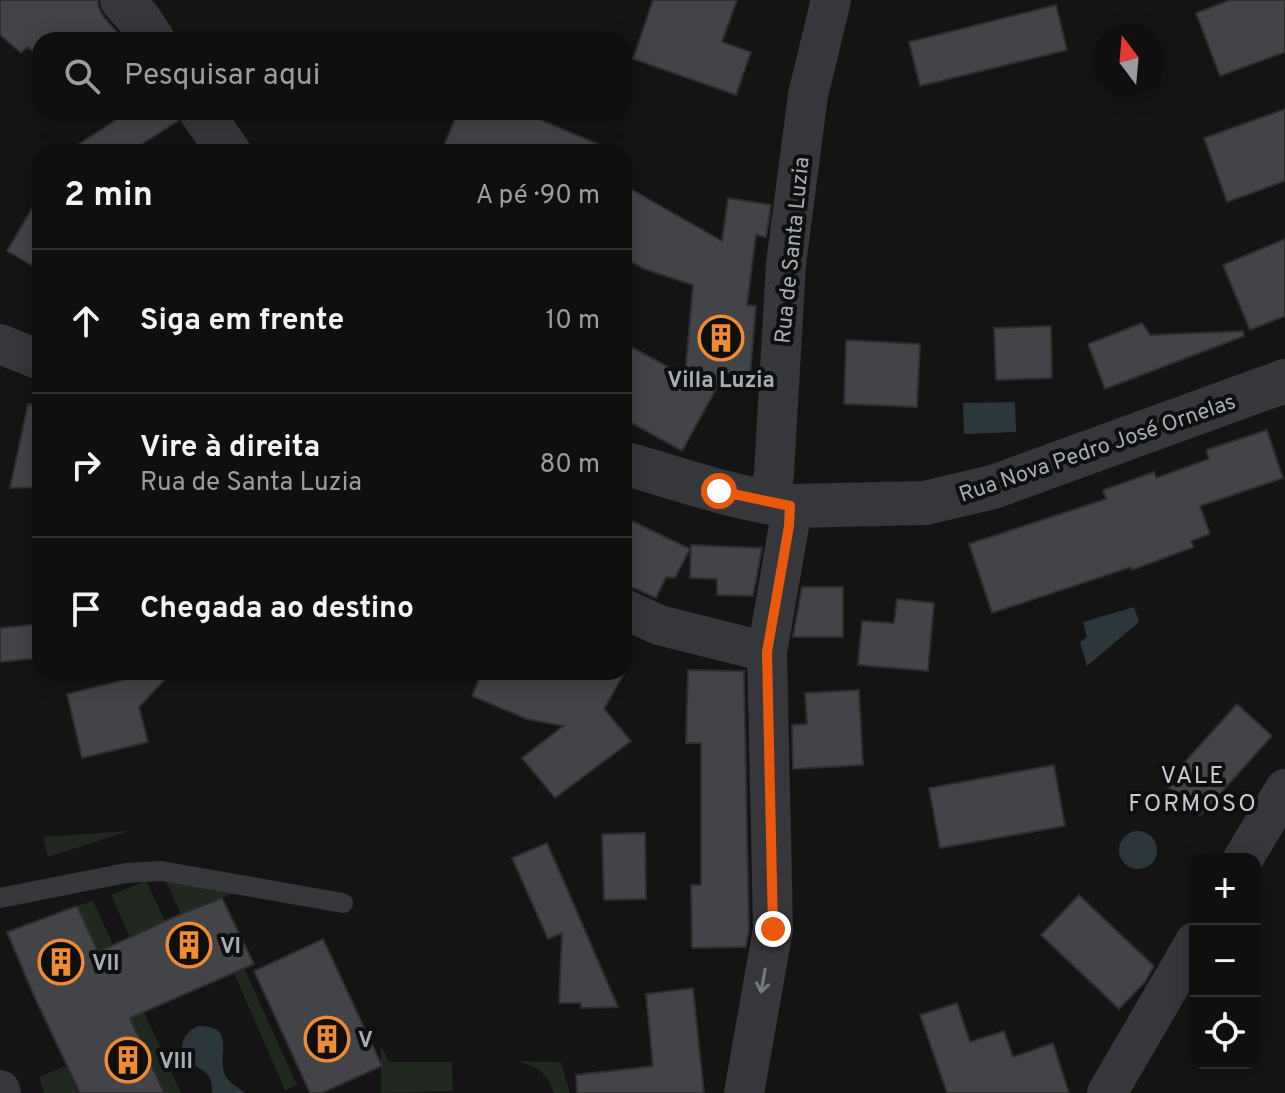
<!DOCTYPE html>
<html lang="pt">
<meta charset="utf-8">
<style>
:root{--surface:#0f0f10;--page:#1d1d1e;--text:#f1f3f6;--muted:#9b9c9f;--line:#2f2f30}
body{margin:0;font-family:Overpass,sans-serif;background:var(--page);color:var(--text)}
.controls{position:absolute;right:24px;bottom:24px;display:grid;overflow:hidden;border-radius:16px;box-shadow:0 4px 20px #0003}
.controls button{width:72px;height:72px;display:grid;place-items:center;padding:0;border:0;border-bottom:2px solid var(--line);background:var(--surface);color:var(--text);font:40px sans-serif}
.compass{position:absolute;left:1093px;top:24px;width:72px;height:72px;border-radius:50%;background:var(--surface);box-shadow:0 4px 20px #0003;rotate:344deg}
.stop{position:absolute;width:24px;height:24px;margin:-18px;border:6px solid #ea580c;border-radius:50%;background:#fff}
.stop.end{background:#ea580c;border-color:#fff;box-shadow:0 2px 8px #0008}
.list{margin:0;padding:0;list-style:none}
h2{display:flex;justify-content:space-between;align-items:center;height:104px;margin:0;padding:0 32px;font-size:34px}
h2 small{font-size:26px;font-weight:400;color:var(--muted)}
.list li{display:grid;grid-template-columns:52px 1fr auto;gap:24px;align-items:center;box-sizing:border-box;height:144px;padding:0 32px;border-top:2px solid var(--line)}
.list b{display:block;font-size:30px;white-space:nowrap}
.list p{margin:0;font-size:26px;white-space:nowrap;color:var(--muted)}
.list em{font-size:26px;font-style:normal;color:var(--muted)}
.icon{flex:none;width:44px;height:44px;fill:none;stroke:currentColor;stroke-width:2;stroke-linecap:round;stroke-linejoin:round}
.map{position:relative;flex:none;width:1285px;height:1093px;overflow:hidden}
.search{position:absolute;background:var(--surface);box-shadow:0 4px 20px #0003;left:32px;top:32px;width:600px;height:88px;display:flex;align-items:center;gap:20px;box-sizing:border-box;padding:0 28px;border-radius:24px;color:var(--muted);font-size:30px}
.panel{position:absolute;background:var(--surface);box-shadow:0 4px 20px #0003;left:32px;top:144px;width:600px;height:536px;border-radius:24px}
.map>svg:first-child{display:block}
.green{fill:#202820}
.water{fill:#2c373b}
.building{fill:#434448;stroke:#2e2e31;stroke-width:2}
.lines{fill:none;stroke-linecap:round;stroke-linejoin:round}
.service{stroke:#35373a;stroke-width:20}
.minor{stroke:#35373a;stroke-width:40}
.tertiary{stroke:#35373a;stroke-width:44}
.oneway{stroke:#73787e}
.route{stroke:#ea580c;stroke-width:10}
.labels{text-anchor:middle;stroke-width:8;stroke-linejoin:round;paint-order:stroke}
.street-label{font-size:22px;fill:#a5adb5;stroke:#0f0f10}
.poi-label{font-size:22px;font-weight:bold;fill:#a5adb5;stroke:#0f0f10;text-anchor:start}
.neighbourhood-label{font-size:24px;letter-spacing:2px;fill:#c6cbd2;stroke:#0f0f10}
</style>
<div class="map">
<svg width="1285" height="1093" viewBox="0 0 1285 1093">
<rect width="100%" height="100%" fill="#141415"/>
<!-- green -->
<path class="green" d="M129 831 48 857 43 837Z
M165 879 241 890 181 914Z
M146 881 165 921 130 937 111 895Z
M93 901 181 1093H162L77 906Z
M244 968 297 1085 285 1090 234 973Z
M381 1046 389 1062H452L453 1091 381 1093Z
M516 1061 561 1062 570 1093H554C546 1071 538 1067 516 1061Z
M66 1066 78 1093H44L39 1077Z"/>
<!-- water -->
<path class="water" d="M1015 402 1016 432 964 434 963 403Z
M1134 607 1139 622 1087 666 1080 642 1087 637 1083 622Z
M1119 850a19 19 0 1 1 38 0a19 19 0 1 1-38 0Z
M198 1026C238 1026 216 1054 225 1075 230 1085 238 1086 245 1093H212C212 1086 212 1079 207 1074 203 1068 195 1067 190 1063 175 1051 183 1032 198 1026Z"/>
<!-- building -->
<path class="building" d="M0 0H98V6L103 16 117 32 111 40H40V56L27 47 21 53 0 35Z
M653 0H737L722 42 751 52 736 95 633 59Z
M1230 0H1285V52L1220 76 1196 13Z
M1056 5 1067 50 920 86 909 42Z
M1285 109V181L1227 202 1204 138Z
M128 112H176L178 121 130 152H67Z
M458 112H522L617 152H441Z
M624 185 722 241 728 198 771 205 766 237 756 235 747 305 756 306 750 375 725 373 682 451 624 419V343L685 376 693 285 644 269 624 258Z
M40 195V270L7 251Z
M1285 239V316L1250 330 1223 265Z
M1142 323 1150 335 1243 331 1244 336 1105 389 1088 344Z
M1051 326 1052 378 996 380 994 328Z
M846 340 920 344 917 407 844 404Z
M28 404 40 405V487L10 488Z
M1267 430 1283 478 1200 506 1210 534 1191 541 1194 547 1132 570 1131 567 992 613 969 544 1106 499 1103 490 1154 472 1156 478 1209 459 1206 450Z
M624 517 690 549 675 578 666 577 656 598 634 588 624 586Z
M691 545 762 548 753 596 717 595V579L690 578Z
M802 587H843V637H793Z
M897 599 934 603 928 671 858 665 862 621 894 623Z
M40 624V658L0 662V628Z
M688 670 744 671 749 931 746 947 692 948 691 885H701V743H686Z
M156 672H172L139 707 148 742 82 758 67 694Z
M482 672H625L604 709 631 741 555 798 522 758 563 726 527 719 472 696Z
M859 690 863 765 793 769 792 725 807 724 805 693Z
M1237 704 1272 736 1200 816 1165 784Z
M1054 765 1065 826 940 848 929 788Z
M645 833 646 899 604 900 602 834Z
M547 843 565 884 618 1007 581 1008V1003H559L562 933 548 939 512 858Z
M1079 895 1154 966 1145 982 1119 1009 1041 935Z
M222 898 254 964 130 1018 164 1093H80L34 996 7 932 77 906 98 952 181 914Z
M323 939 382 1066 322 1093H310L254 971Z
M693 988 704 1093H577L576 1075 653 1066 646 994Z
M957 1003 970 1042 1004 1031 1013 1057 1053 1043 1069 1093H947L920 1015Z"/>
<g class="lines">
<!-- service -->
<path class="service" d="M0 898 126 873 161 871 343 903"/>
<!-- minor -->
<path class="minor" d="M0 344 40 360
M770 503 774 473 786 264 808 95 831 0
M624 609 659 625 767 652
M1243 859 1285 789
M0 1090 1 1093
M744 1093 773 929 767 652 789 526 790 506
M1107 1093 1195 942"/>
<!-- tertiary -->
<path class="tertiary" d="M122 0 139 19 153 40
M201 112 229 152
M624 463C679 479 733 498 790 506L925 503 993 487 1285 381"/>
</g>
<!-- one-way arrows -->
<defs><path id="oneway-shaft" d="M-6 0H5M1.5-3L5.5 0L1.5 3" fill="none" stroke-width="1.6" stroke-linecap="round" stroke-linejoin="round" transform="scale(2)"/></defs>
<use class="oneway" href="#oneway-shaft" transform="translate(763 981) rotate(100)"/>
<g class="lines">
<!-- route -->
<path class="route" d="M719 491 790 506 789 526 767 652 773 929"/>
</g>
<!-- icons -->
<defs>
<g id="building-ring" transform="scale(2.3)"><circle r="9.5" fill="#0f0f10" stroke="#ef8b32" stroke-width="1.5"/><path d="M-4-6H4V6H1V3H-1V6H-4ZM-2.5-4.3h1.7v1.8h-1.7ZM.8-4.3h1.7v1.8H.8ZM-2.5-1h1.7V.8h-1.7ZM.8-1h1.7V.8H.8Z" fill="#ef8b32"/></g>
</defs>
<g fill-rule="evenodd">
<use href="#building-ring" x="721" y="338"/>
<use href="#building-ring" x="189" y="945"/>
<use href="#building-ring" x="61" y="962"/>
<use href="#building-ring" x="327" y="1039"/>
<use href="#building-ring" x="128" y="1060"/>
</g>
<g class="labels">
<!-- street labels -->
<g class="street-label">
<text transform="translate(791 250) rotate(-84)" y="8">Rua de Santa Luzia</text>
<text transform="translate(1097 447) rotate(-19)" y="8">Rua Nova Pedro José Ornelas</text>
</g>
<!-- poi labels -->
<g class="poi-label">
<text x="721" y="387" text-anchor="middle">Villa Luzia</text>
<text x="220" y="953">VI</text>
<text x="92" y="970">VII</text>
<text x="358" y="1047">V</text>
<text x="159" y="1068">VIII</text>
</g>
<!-- neighbourhood labels -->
<g class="neighbourhood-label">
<text x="1193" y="783">VALE<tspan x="1193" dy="28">FORMOSO</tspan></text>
</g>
</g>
</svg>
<div class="controls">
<button>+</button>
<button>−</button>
<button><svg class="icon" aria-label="locate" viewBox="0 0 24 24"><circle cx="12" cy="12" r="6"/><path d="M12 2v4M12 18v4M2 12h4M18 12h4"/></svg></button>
</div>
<svg class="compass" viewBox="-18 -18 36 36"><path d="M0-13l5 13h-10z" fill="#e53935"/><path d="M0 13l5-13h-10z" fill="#9b9c9f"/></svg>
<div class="stop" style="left:719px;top:491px"></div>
<div class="stop end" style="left:773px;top:929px"></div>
<div class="search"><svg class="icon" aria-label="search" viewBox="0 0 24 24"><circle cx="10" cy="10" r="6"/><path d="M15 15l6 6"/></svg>Pesquisar aqui</div>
<section class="panel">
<h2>2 min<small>A pé · 90 m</small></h2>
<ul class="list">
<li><svg class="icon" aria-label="ahead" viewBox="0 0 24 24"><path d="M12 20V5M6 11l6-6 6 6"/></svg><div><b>Siga em frente</b></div><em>10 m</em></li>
<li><svg class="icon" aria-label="right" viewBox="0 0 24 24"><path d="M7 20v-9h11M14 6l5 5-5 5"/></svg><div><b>Vire à direita</b><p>Rua de Santa Luzia</p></div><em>80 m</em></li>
<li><svg class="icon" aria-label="arrive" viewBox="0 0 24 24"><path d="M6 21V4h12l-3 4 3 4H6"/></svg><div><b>Chegada ao destino</b></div></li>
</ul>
</section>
</div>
